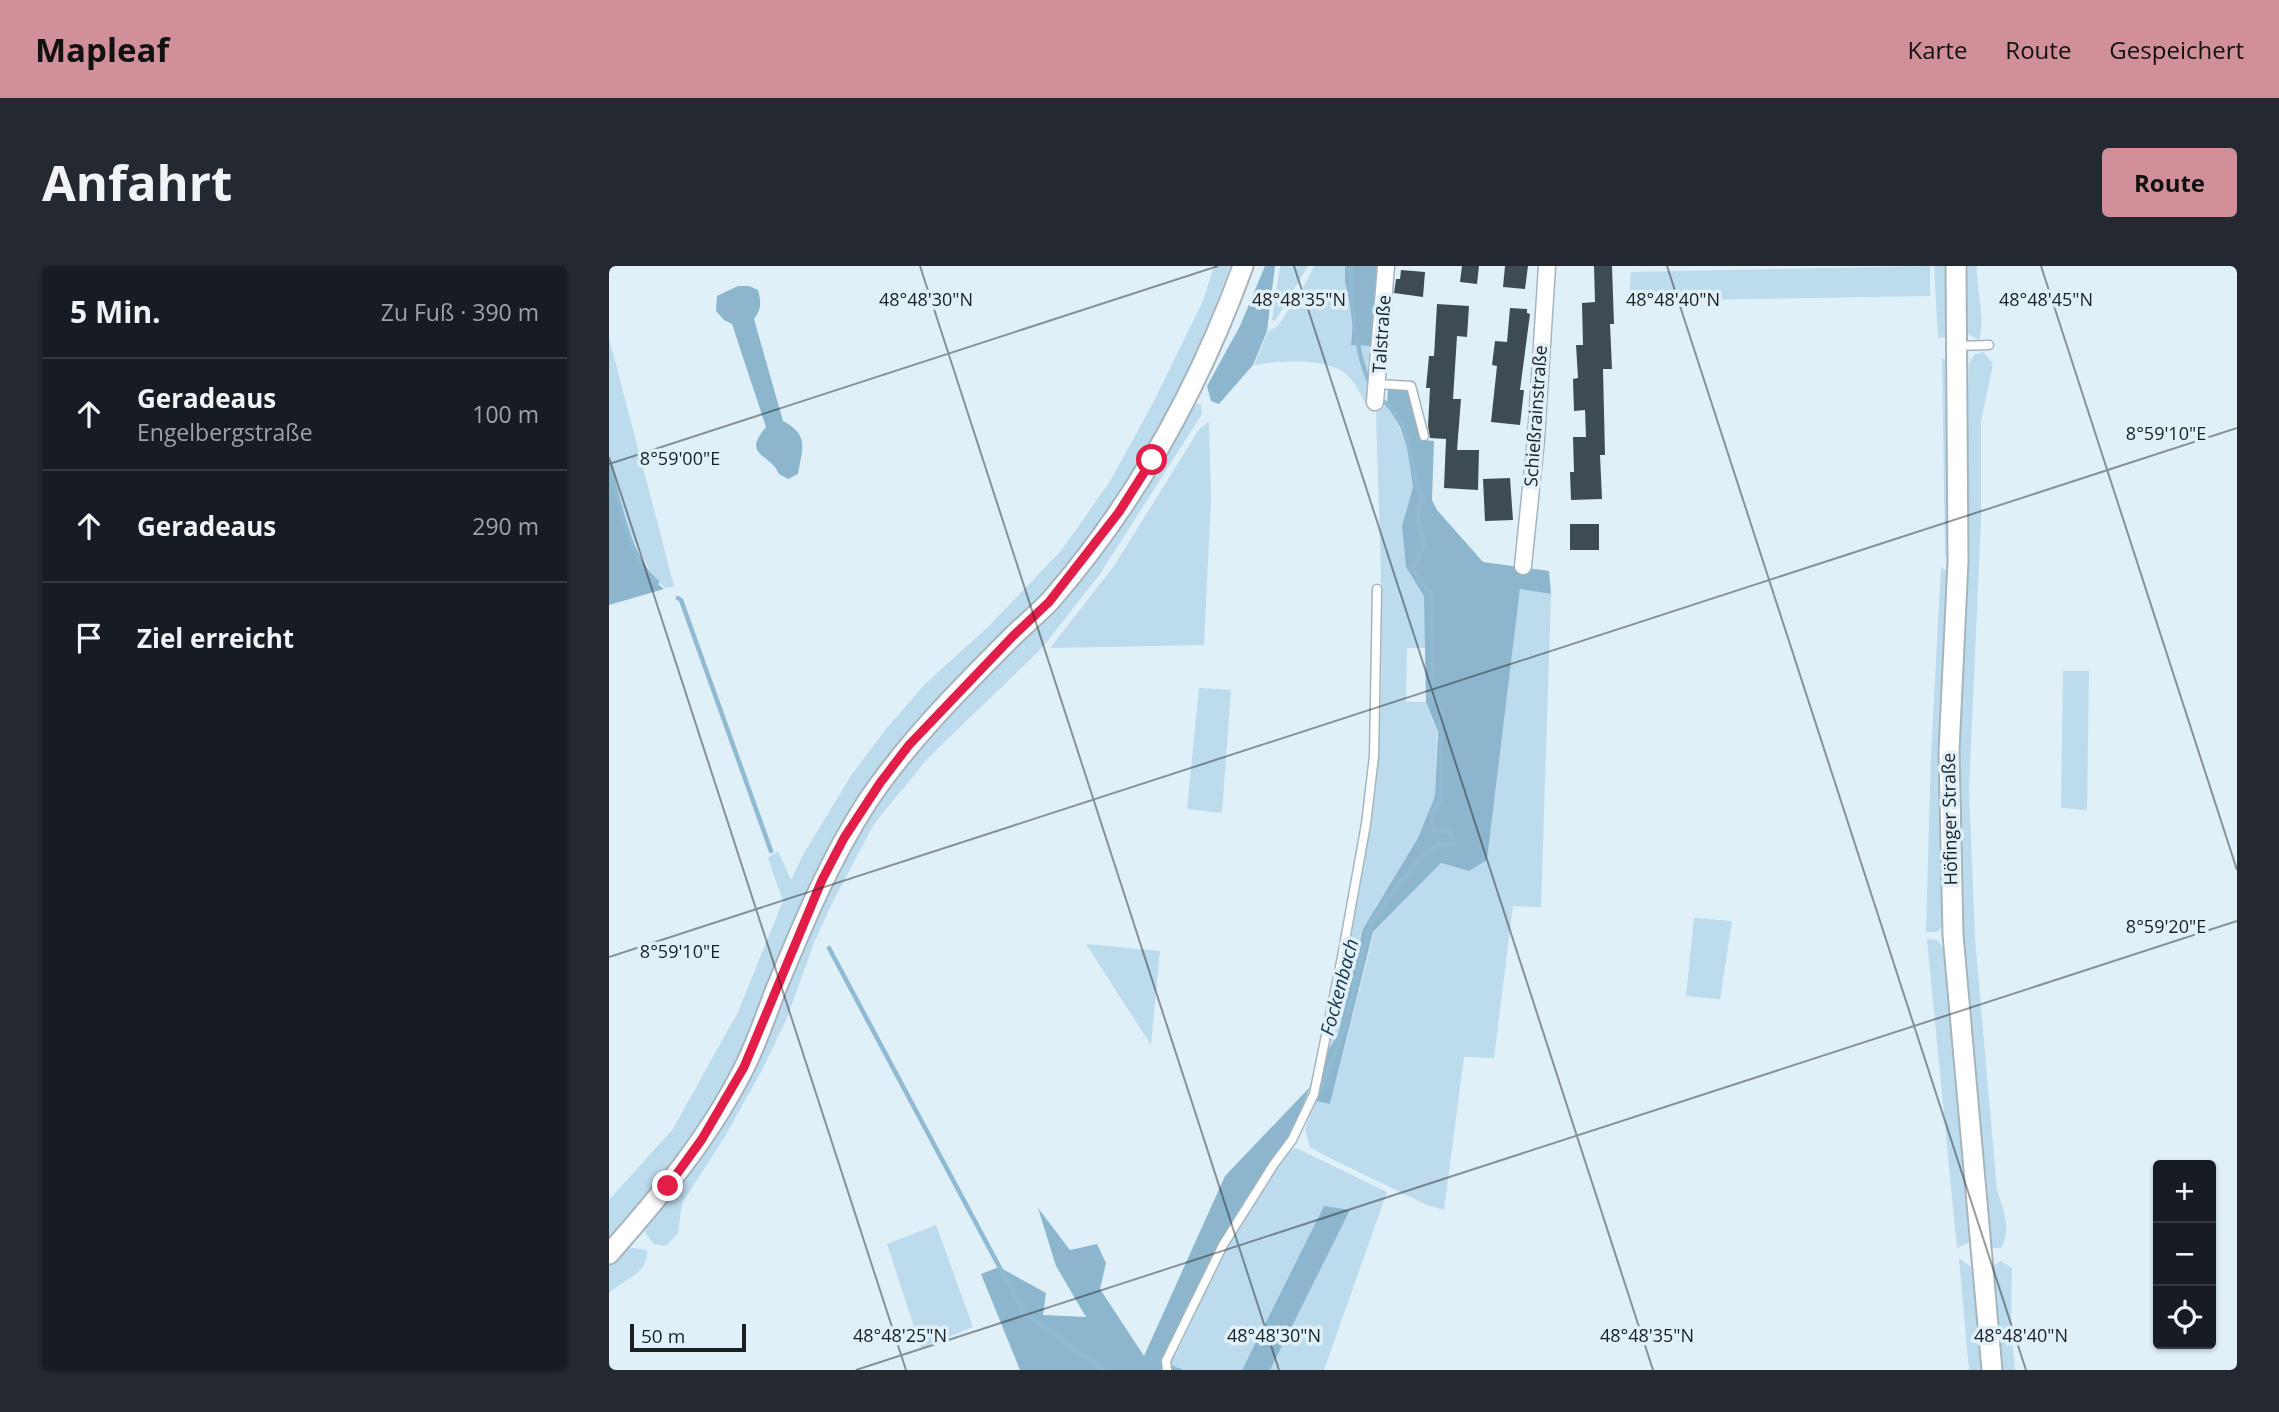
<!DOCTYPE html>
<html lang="de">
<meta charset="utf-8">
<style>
:root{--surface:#171b24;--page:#242831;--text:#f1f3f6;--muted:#9ea1a6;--line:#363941;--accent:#d18f99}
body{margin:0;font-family:"Open Sans",sans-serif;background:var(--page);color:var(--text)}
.controls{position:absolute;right:21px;bottom:21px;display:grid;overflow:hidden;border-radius:7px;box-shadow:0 2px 5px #0004}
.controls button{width:63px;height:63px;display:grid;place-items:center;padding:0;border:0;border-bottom:2px solid var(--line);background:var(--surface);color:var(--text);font:35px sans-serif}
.scale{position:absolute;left:21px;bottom:18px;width:116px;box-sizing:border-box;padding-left:7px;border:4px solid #1a1f22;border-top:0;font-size:19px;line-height:24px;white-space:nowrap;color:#1a1f22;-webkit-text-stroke:5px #e0f0f8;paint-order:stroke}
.stop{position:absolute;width:21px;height:21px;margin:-16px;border:5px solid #e11d48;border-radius:50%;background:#fff}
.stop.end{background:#e11d48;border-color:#fff;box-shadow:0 2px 7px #0008}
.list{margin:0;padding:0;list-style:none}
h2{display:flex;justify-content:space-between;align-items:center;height:91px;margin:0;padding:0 28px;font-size:30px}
h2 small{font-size:23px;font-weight:400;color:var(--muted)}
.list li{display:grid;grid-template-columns:46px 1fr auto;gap:21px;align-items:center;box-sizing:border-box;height:112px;padding:0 28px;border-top:2px solid var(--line)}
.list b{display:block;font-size:26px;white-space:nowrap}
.list p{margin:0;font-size:23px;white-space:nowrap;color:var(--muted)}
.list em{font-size:23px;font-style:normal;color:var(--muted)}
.icon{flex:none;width:38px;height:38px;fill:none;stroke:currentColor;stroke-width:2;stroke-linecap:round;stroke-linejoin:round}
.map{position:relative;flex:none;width:1628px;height:1104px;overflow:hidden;border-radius:7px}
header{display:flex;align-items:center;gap:42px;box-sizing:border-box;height:98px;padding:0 35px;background:var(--accent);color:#111}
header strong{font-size:33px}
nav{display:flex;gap:38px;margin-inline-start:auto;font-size:24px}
.intro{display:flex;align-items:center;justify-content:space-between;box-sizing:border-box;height:168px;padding:0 42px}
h1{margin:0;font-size:49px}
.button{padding:18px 32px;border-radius:7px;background:var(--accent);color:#111;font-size:24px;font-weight:700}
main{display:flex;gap:42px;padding:0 42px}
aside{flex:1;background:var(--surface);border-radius:7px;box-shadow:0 2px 5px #0004}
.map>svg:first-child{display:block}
.green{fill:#bcdbed}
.forest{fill:#8cb6cd}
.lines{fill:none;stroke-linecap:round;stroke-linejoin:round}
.stream{stroke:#90bad2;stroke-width:4.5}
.building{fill:#3e4b52}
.service-casing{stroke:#a6b5bd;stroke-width:11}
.minor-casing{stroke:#a6b5bd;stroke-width:19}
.tertiary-casing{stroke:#a6b5bd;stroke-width:23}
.service{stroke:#fff;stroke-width:8}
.minor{stroke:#fff;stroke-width:16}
.tertiary{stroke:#fff;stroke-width:19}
.route{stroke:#e11d48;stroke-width:9}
.ticks{fill:none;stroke:#1a1f22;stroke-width:2;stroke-opacity:0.45}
.labels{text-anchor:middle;stroke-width:7;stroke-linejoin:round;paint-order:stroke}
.street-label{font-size:18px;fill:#1a1f22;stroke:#e0f0f8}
.water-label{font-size:19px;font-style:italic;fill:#123648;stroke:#e0f0f8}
.ticks-label{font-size:18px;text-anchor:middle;fill:#1a1f22;stroke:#e0f0f8;stroke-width:7;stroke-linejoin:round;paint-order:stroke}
</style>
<header>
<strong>Mapleaf</strong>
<nav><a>Karte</a><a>Route</a><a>Gespeichert</a></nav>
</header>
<div class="intro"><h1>Anfahrt</h1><a class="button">Route</a></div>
<main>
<aside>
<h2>5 Min.<small>Zu Fuß · 390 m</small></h2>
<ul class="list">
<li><svg class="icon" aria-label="ahead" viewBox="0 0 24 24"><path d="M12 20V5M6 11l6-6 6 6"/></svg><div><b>Geradeaus</b><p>Engelbergstraße</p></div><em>100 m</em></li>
<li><svg class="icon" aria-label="ahead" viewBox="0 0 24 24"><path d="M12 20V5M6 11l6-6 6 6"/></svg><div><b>Geradeaus</b></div><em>290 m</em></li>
<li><svg class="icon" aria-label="arrive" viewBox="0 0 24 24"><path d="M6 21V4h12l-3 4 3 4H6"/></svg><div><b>Ziel erreicht</b></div></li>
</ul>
</aside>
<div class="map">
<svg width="1628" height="1104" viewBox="0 0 1628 1104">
<rect width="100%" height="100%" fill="#e0f0f8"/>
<!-- green -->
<path class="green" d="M605 0H621C577 124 515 240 426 338 370 401 302 452 256 524 229 564 206 608 186 653 167 698 152 744 131 788 97 858 50 917 0 975V934L64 863 129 746 174 635 159 592 169 585 182 614 194 589 243 508 277 463 316 418 379 361 451 286 500 217 543 139 594 35Z
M671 0H699L666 55 663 54Z
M705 0H736V16L744 53 742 79 763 80 759 142C753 132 747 117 738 109 719 91 670 95 645 99L659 65 669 60 698 15Z
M1321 0V30L1020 35 1022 6Z
M1325 0H1336L1338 71 1329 72Z
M1356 0H1368C1367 22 1377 55 1370 74L1359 68Z
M0 72 65 320 57 322 45 312 20 266 0 189Z
M1375 86 1384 98 1372 155V253L1360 523 1366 673 1388 924C1394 943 1403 963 1392 982H1383L1379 976 1352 674 1347 499 1360 97 1366 88Z
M1333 92 1339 95 1341 285 1336 289Z
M587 137 592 139 593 148 491 308 433 382 319 492 265 558 224 635 205 677 178 752 153 804 115 872 73 937 69 967 57 980 45 978 36 967 37 960 66 925 100 877 217 626 275 521 336 452 421 367 480 302 550 198Z
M769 140H778L790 161 798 182 804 221 793 260 797 301 815 330 817 382H798L797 436H817L828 466 826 530 809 572 754 663 729 769 716 789C736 691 762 589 769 490 777 376 770 262 767 148Z
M600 156 602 233 595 379 441 382 505 300 591 162Z
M1332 301 1339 306 1335 659 1328 666H1317L1322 489Z
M911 323 942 328 932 641 904 640 885 792 855 791 835 944 818 939 721 892 701 881 696 863 707 835 721 838 765 666 832 597 860 605 878 594Z
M1454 405H1480L1478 544 1452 542Z
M590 422 622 424 613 547 578 543Z
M1085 652 1123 655 1111 733 1077 730Z
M1318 673 1328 674 1337 686 1361 976 1348 982Z
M477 678 551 685 542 779Z
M687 882 778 926 715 1104H660L741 944 715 941 633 1104H575L562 1099 618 982 644 937 677 886Z
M327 959 364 1061 312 1082 278 978Z
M17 981 38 984C40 1008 14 1013 0 1027V1001Z
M1350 992 1365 1003 1374 1104H1360Z
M1392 995 1403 1002 1402 1061 1406 1104H1390L1381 1002Z"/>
<!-- forest -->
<path class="forest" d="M656 0H666L658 65 644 99 610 138 602 135 598 120 631 60Z
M736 0H768L763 80 742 79 744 53 736 16Z
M129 20H140L149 24C152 36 153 43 145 53L174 155C201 169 193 183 189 208L179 213 170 208C161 187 132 190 157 161L123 58 115 54 107 45 108 30Z
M779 119 802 122 815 174 825 175 823 234 828 244 874 296 940 305 942 328 911 323 878 594 860 605 832 597 764 666 721 838 707 835 716 789 729 769 754 663 809 572 826 530 829 466 817 436 815 330 797 301 793 260 804 221 798 182 791 161 778 140Z
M0 200C11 242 18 295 55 323L0 339Z
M701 821 686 860 610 977 562 1099 575 1104H411L372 1008 390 1001 437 1027 434 1049 477 1051 447 1000 429 942 461 984 488 978 497 997 491 1023 535 1090 616 910Z
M715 940 741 944 661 1104H633Z"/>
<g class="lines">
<!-- stream -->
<path class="stream" d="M742 0C740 29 748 94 762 119
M0 196C9 231 19 292 48 316
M69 332 72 334 162 585
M220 682 415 1047 495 1104
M712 824 735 762 761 660 787 621 816 587 830 578 845 579 841 565 825 564 823 549 832 534V497L831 443 820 425 824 407 822 328 803 303 815 281 808 245 814 233C812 227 809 223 808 217 798 183 803 155 770 132"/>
</g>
<!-- building -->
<path class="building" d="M853 0H870L868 18 851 16Z
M896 0H919L916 23 894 21Z
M985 0H1003L1005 58H1001L1003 103H994L996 189H991L993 233 962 234 961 206H965L964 171H977L976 144 965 145 964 113 969 112 967 79H974L973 37 986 36Z
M792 4 816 6 814 31 785 27 787 13H791Z
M828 38 860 40 858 71 848 70 844 133H852L848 184H870L869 224 835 222 837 173 821 172 819 160 821 122H817L820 90H825Z
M901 42 918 43V47L921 48 911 124H915L911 159 882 156 888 100 883 99 886 75 898 76Z
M901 212 904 254 876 255 874 213Z
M961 258H990V284H961Z"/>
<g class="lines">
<!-- service casing -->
<g class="service-casing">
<path id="service" d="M1349 80 1380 79
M769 118 802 120 815 170
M558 1104 557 1095 614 979 665 898 683 874 705 828 733 691 757 558 765 490 768 323"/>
</g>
<!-- minor casing -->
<g class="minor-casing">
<path id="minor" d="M766 136 777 0
M914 300 927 173 938 0"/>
</g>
<!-- tertiary casing -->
<g class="tertiary-casing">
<path id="tertiary" d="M1347 0 1349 295 1340 485 1344 669 1383 1104
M0 988C51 930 101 871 136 800 148 776 157 749 167 723 194 658 220 595 258 536 299 475 352 422 403 371 416 358 430 347 442 334 527 236 590 121 634 0"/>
</g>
<!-- service -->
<use href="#service" class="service"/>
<!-- minor -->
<use href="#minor" class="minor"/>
<!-- tertiary -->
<use href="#tertiary" class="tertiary"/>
</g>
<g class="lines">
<!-- route -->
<path class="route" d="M59 920 93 873 135 801 213 614 235 572 271 517 300 479 404 370 440 336 510 246 543 194"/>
</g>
<!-- ticks -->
<path class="ticks" d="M311 0 670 1104M685 0 1044 1104M1058 0 1417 1104M1432 0 1628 604M0 191 297 1104M0 198 609 0M0 691 1628 162M247 1104 1628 655"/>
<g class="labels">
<!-- street labels -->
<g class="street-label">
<text transform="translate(773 68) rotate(-86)" y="6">Talstraße</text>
<text transform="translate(927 150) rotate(-86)" y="6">Schießrainstraße</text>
<text transform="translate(1341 553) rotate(-91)" y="6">Höfinger Straße</text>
</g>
<!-- water labels -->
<g class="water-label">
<text transform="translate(730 721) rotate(-75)" y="7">Fockenbach</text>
</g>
</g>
<g class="ticks-label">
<text x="317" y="40">48°48'30"N</text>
<text x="690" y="40">48°48'35"N</text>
<text x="1064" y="40">48°48'40"N</text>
<text x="1437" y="40">48°48'45"N</text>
<text x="1557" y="174">8°59'10"E</text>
<text x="71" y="199">8°59'00"E</text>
<text x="1557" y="667">8°59'20"E</text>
<text x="71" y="692">8°59'10"E</text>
<text x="291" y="1076">48°48'25"N</text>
<text x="665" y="1076">48°48'30"N</text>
<text x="1038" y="1076">48°48'35"N</text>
<text x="1412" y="1076">48°48'40"N</text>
</g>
</svg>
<div class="controls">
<button>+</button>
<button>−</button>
<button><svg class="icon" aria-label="locate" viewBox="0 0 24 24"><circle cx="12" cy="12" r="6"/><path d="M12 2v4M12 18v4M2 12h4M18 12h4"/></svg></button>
</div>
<div class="scale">50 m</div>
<div class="stop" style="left:543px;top:194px"></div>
<div class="stop end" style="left:59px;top:920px"></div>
</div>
</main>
